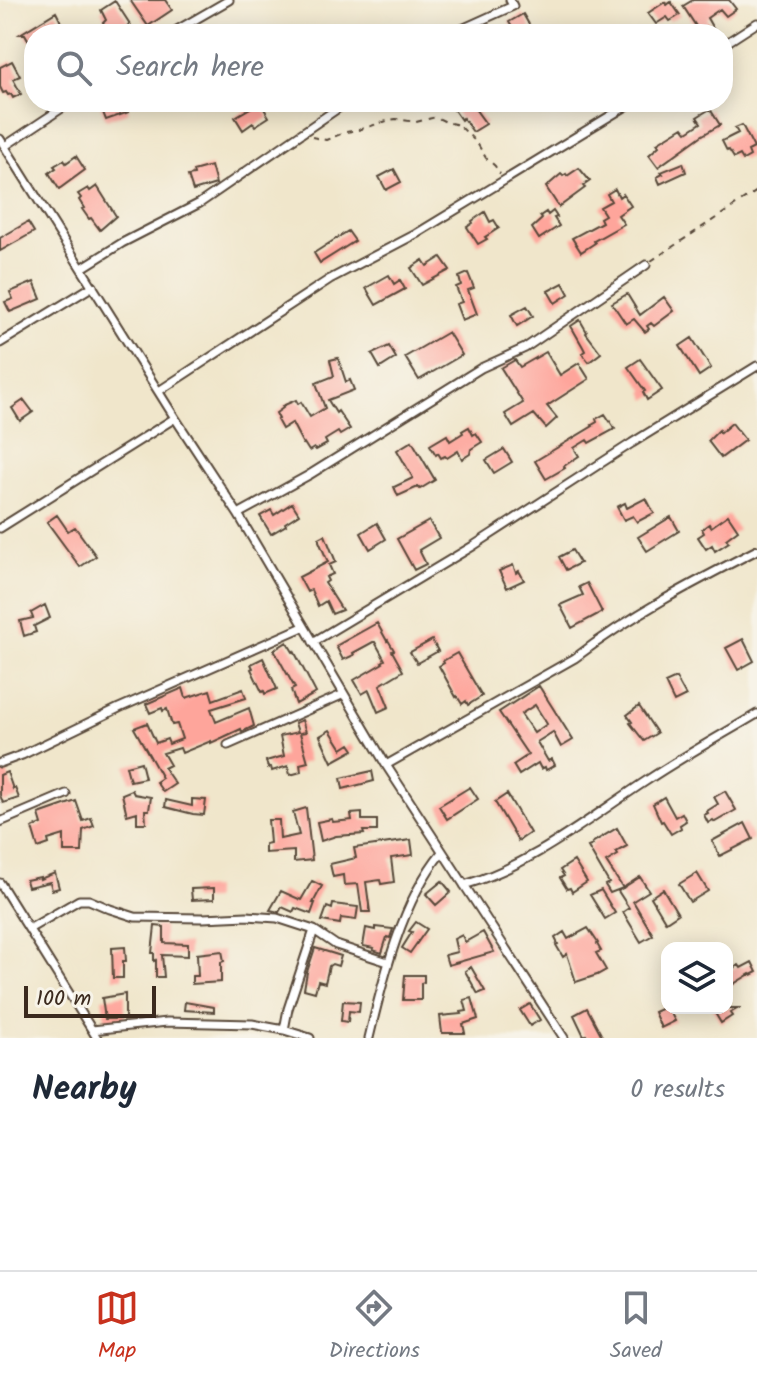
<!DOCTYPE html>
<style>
:root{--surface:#fff;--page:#f2f2f3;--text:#1f2937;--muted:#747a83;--line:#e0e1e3;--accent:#c8321e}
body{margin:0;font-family:Kalam,sans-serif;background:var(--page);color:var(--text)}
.controls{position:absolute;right:24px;bottom:24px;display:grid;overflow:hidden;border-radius:16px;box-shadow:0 4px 20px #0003}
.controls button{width:72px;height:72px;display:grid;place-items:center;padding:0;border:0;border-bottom:2px solid var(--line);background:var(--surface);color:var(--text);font:40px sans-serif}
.scale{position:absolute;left:24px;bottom:20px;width:132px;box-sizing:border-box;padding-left:8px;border:4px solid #3b2a1e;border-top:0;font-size:22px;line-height:28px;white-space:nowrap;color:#3b2a1e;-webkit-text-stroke:6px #f7f3e8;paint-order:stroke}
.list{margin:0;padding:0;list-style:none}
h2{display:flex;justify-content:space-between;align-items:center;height:104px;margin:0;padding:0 32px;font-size:34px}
h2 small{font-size:26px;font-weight:400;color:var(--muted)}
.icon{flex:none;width:44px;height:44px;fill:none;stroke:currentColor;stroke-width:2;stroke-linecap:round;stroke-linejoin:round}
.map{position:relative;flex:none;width:757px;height:1038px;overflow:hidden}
.search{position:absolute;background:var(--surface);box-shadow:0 4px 20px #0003;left:24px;right:24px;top:24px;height:88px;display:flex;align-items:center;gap:20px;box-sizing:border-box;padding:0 28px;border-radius:32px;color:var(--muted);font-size:30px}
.sheet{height:232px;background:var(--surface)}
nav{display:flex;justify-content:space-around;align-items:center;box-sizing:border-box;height:112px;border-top:2px solid var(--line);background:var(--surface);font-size:22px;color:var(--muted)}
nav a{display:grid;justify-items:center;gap:4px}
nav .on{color:var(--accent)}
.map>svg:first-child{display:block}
.building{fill:#fea59b;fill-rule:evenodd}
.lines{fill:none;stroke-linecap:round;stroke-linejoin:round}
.minor-casing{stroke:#564638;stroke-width:11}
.path{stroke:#564638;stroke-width:2;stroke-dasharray:6 6;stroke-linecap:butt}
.minor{stroke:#fff;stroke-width:7}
</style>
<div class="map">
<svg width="757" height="1038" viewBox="0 0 757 1038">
<rect width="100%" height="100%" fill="#f7f3e8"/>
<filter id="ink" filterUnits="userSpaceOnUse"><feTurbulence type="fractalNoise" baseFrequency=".0125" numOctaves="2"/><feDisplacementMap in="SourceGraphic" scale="16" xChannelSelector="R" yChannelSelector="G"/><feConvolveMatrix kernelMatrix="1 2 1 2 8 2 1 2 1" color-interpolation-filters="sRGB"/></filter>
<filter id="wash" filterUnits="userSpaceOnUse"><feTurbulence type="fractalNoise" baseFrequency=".006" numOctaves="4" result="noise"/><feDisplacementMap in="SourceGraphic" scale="32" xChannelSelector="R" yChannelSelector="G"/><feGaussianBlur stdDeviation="1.8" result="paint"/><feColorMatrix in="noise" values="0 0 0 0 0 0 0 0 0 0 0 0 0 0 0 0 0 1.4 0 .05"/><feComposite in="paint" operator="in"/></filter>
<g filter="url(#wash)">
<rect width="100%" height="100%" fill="#f0e6cb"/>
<g id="blocks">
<!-- building -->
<path class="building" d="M130 0H165L172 10 148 26Z
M693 0H729L736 9 726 16 720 9 707 18 716 34H701L683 6Z
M115 1 130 24 128 25 134 34H110L103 23 106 20 101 10Z
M665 2 667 5 671 2 680 15 670 21 667 17 656 24 648 13Z
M56 12 67 34H56L52 27 40 34H34V38L29 41 25 34H20Z
M523 14 531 28 521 34H516L509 22Z
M12 61 20 76 13 79 21 94 13 98 11 94 8 95 6 92 3 93 0 87V67Z
M99 102H125L129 112 106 120Z
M249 102H260L269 117 255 126 253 123 243 130 235 117 252 107Z
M459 102H470L486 124 473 132 463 118 461 120 452 107Z
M710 109 720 125 701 136 658 167 649 155 659 146 657 143 683 127 687 132 701 123 697 117Z
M742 125 754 148 748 151 750 156 743 160 740 155 734 158 729 150 727 151 722 141 738 133 735 128Z
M76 156 85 170 59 189 49 173 56 168 54 166 64 160 66 163Z
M683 163 686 172 660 184 657 177 663 174 661 172Z
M211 166 216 184 193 191 188 176 194 175 193 171Z
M579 168 590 181 583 186 585 188 559 207 546 187 561 174 563 176 566 174 567 176Z
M394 169 401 182 386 190 379 177Z
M97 186 116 216 100 230 91 218 89 219 82 209 84 208 79 200 81 198 78 194 88 188 90 191Z
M615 189 619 197 623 194 631 206 618 215 624 224 594 241 595 243 581 252 572 238 602 222 600 218 605 215 600 207 611 201 607 194Z
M553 211 557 217 554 218 559 226 539 239 532 228 542 219 540 216 546 212 548 215Z
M485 212 490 222 494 220 499 228 485 237 487 239 478 244 467 227 473 223 472 221Z
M28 222 34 232 0 251V238Z
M348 231 355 241 320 263 314 253Z
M441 257 450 270 422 285 411 268 423 260 427 266Z
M468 273 474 288 468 290 477 314 462 320 456 304 462 302 456 287 461 285 459 277Z
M389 275 394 284 400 280 405 289 376 305 366 288Z
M34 282 41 299 10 312 5 302 13 299 10 292Z
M563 283 569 294 555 303 548 291Z
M627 294 640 315 664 297 674 311 654 326 651 323 647 326 649 329 645 332 634 319 626 324 612 303Z
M527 306 533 316 517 326 511 315Z
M580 320 587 332 586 333 601 353 589 362 582 353 585 351 583 347 571 326Z
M448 332 462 355 419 380 405 357Z
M692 338 711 368 699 376 680 346Z
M389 346 396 358 380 368 372 354Z
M546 352 560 375 579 363 589 379 547 406 557 418 546 428 534 414 513 427 505 414 523 403 501 368 515 360 520 367Z
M338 358 346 382 350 380 354 390 328 400 336 413 338 411 350 429 340 435 338 432 325 440 327 444 316 450 314 448 309 451 304 443 303 444 292 423 282 429 277 420 279 419 276 413 283 408 282 406 296 400 298 404 301 402 310 417 325 408 316 383 334 376 330 360Z
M640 359 662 390 647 400 643 392 645 391 628 367Z
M24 400 33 412 20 421 12 408Z
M605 414 615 429 589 443 587 440 574 448 579 456 564 466 565 468 546 479 535 461 593 426 592 425 597 422 596 419Z
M732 423 745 440 721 458 708 441 719 430 720 433Z
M469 427 473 435 476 433 482 442 471 449 470 454 462 459 458 451 447 458 445 456 441 458 438 453 436 455 430 445 447 435 450 441 463 433 462 431Z
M412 441 435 480 420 489 418 487 398 496 394 487 413 478 397 450Z
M504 449 512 462 494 473 486 460Z
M646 498 654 513 637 522 633 516 624 520 617 507 625 503 627 508Z
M292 503 299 514 285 523 286 525 271 534 260 516 271 510 274 515Z
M57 515 68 531 75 527 96 556 80 567 47 522Z
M728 515 738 530 726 539 729 542 715 551 712 545 706 549 698 537 704 533 702 529 709 524 711 527Z
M671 517 679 531 647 551 638 537Z
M429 521 439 538 419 550 426 564 414 570 397 539Z
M377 523 386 539 370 549 361 533Z
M325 535 336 562 329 565 333 574 326 577 328 581 325 583 342 610 332 614 326 601 318 606 311 590 307 592 299 577 328 562 319 541V538Z
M572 550 580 563 566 570 559 557Z
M513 565 516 573 519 571 524 580 507 588 499 571Z
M587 583 602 612 572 628 560 605 583 595 579 587Z
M45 605 50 618 34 626 36 632 24 636 20 621 33 618 31 613Z
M377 623 387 641 388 640 394 650 392 651 403 671 380 685 389 707 378 712 369 690 362 694 354 680 383 663 382 662 385 660 375 642H373L353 653 354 655 343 660 336 646Z
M743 639 754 661 738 670 726 648Z
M432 640 438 651 417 663 410 652Z
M287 642 293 652 294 651 316 693 296 704 291 690 295 688 274 650Z
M457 653 482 696 468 705 466 701 462 704 457 696 456 697 439 666 444 663 443 661Z
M263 658 277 689 265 694 264 691 262 692 251 669 253 668 251 664Z
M676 678 686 696 674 702 665 683Z
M539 686 573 740 561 747 553 732 537 742 548 761 552 759 555 765 546 770 545 767 541 769 538 763 519 775 513 765 528 755 499 712ZM535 705 547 724 534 733 521 714Z
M183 688 186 698 210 690 213 700 243 689 246 698 211 709 216 722 249 708 254 726 242 732 241 729 211 743V741L182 753 180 748 163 753 170 765 164 768 175 784 163 792 156 782 162 778 134 728 147 723 156 743 167 739 169 744 182 739 177 724 172 725 167 709 163 711 162 708 150 713 146 704Z
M639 706 657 733 644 741 630 723 632 722 627 715Z
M302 720 306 732 300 733 308 762 300 764 301 772 290 775 288 766 272 771 271 767 268 768 266 761 284 756 280 736 298 732 295 723Z
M330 730 342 749 350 744 354 750 332 762 320 736Z
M141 762 145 778 130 781 126 766Z
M372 771 374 781 343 789 341 778Z
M7 772 13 789 15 788 19 798 3 803 0 795V775Z
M470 787 478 799 447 819 439 806Z
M132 790 134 794 151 797 149 810H145L146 823H137V812L127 815 122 794Z
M725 791 736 810 715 822 713 820 708 823 704 815 708 813 707 811 718 804 714 797Z
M507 794 530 833 518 841 495 802Z
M664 797 675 817 682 813 686 821 680 825 681 828 671 834 663 821 661 822 653 804Z
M192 799 206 800 204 815 193 814 165 807 166 800 192 806Z
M76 801 83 821 91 818 94 826 83 830 82 852H64V835L48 840 49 844 38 848 32 828 42 824 39 814Z
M306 808 312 860 294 862V851L265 853V844L270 843 268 820H279L280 839 299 835 293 812Z
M362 813V820H377V831H363L364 834 336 836 321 841 317 822 332 819 333 822 352 820 351 814Z
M745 823 753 839 720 856 712 841Z
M617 828 627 846 616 852 618 855 606 862 623 888 610 893 605 885 609 883 588 847 593 845 592 843Z
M411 840 413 855 391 858 394 882 381 884 380 880 366 882 370 912H362L358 884 344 885 343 875 333 877 330 864 356 858 354 848Z
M574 861 587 882 572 892 570 888 567 889 560 878 564 876 560 870Z
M55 873 59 888 52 890 50 882 28 887 26 880 40 877V879Z
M697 873 708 891 690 902 679 884Z
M640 877 649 891 633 901 653 935 641 942 623 912 629 908 618 891Z
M312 881 322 886 313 903H315L311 914 295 908 293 912 282 907 279 912 270 910 281 891 301 900Z
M442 881 451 892 436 905 426 894Z
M214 888V899L192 900 191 889Z
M663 889 678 914 666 922 651 897Z
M601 890 615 913 605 919 590 895Z
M333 904 358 907 356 920 341 918 340 924 322 921 327 907 332 909Z
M416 922 427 929 410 953 402 948 412 932 409 931Z
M155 926 164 927V943L188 944V956L162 955 164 977H156V960L154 961V953H152Z
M375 927 393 929 390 938 387 937 382 953 373 950 374 948 363 946 366 928 375 930Z
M588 928 598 943 597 944 601 951 596 953 606 970 597 975 576 982 567 954 563 957 556 945 558 944 555 938 564 932 568 939Z
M483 932 494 952 448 965 445 955 457 952 454 939 462 935 465 942Z
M125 947 126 961H123V978H113L112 948Z
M315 948 341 956 338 966 332 964 329 966 325 983 318 981 315 992 304 989 307 972Z
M222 951 224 961 221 962V982L192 984V976H198L197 954Z
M752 962 757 972 751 975 750 974 727 988V972L739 965 741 968Z
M471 967 485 991 478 994 465 971Z
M405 975H424V982L421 983V1000H403Z
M125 994V1019H105L102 998Z
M472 998 478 1019 463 1024 465 1033H442L440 1016 462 1014 461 1012 467 1011 464 1000Z
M343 1001 360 1002 359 1012 349 1011 348 1022 341 1021Z
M185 1002 214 1007V1012L184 1010Z
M530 1004 540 1020 530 1026 520 1010Z
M667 1006 675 1021 661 1028 654 1012Z
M587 1008 603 1038H588L586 1035 584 1036 574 1015Z
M712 1008H739L730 1013 732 1016 721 1023Z"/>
</g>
</g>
<g filter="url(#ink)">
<use href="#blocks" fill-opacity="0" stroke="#564638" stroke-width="2"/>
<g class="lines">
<!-- minor casing -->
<g class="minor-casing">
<path id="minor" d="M170 34 229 0
M451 34 513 6 510 0
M723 45 757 23
M0 139 175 418 238 514 386 765 564 1038
M5 146 71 102
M82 268 122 243 200 203 347 102
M0 343 93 286
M159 391 330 279 416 234 633 102
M238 514 309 475 481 368 525 348 646 265
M0 528 175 418
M313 642 473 546 632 443 757 366
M228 745 344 694
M0 763 22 755 119 708 303 627
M386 765 575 658C631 615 694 582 757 550
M0 822 66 794
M0 883 97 1038
M464 885C532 865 588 819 646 781 682 757 720 736 757 714
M29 929 79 900H89L110 909 135 917 203 918 247 916 277 918 314 930 336 945 388 962
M92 1030 167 1022 252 1024 284 1030 310 1038
M284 1030 288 1009 314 930
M369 1038C383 979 402 900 442 852"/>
</g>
<!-- path -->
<path class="path" d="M312 137 326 140 346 132 358 130 390 120 396 119 416 122 436 117 446 122 459 125 477 143 486 158 495 166 500 174
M651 261 757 191"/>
<!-- minor -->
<use href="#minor" class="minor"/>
</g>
</g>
</svg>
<div class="controls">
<button><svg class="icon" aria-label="layers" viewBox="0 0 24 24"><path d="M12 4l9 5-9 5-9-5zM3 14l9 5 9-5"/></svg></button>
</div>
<div class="scale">100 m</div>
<div class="search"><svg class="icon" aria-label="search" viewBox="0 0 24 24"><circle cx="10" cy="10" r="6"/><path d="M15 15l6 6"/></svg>Search here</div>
</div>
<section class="sheet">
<h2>Nearby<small>0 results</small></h2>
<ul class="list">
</ul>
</section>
<nav>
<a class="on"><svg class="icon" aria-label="map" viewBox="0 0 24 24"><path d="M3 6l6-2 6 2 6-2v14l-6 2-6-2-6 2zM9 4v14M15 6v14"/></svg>Map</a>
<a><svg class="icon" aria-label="directions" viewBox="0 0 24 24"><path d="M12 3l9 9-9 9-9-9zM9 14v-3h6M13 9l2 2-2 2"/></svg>Directions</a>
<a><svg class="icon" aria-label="saved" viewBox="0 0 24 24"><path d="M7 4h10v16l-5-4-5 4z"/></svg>Saved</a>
</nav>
